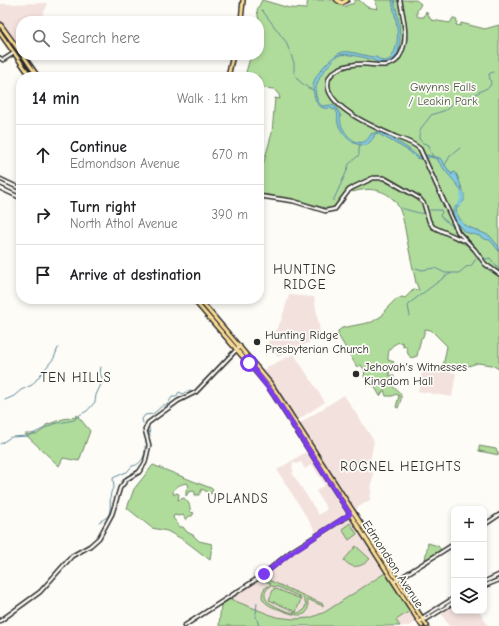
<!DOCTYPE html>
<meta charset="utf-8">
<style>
:root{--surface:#fff;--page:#f6f6f6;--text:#202124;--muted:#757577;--line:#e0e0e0}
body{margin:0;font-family:"Comic Neue",sans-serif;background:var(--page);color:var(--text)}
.controls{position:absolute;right:12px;bottom:12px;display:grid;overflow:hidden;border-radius:8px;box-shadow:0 2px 6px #0003}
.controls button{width:36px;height:36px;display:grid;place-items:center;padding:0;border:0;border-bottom:1px solid var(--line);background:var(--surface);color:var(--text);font:20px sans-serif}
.stop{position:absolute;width:12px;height:12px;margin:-9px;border:3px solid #7c3aed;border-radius:50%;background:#fff}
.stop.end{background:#7c3aed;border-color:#fff;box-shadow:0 1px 4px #0008}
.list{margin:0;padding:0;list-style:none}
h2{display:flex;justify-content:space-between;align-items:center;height:52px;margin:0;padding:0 16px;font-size:17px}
h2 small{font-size:13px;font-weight:400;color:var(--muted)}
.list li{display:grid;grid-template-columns:26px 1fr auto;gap:12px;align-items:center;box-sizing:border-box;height:60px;padding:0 16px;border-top:1px solid var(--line)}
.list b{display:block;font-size:15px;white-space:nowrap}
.list p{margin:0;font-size:13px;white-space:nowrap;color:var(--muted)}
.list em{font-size:13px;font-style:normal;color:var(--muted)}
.icon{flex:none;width:22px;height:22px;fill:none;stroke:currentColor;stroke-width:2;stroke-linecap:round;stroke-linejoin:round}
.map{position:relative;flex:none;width:499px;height:626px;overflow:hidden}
.search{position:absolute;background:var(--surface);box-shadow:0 2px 6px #0003;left:16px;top:16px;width:248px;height:44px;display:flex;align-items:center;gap:10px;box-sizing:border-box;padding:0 14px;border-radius:16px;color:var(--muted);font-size:15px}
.panel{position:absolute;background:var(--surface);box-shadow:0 2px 6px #0003;left:16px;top:72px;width:248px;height:232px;border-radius:16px}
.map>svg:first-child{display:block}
.built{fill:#f3e1dd;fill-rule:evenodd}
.green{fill:#b0dc9b;stroke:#6e8463;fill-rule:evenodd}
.water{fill:#81c9e2;stroke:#5f8a99}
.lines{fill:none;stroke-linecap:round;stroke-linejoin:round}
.stream{stroke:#5f8a99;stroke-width:1}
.river{stroke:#81c9e2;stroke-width:3.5}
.secondary-casing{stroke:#2b2b2b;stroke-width:5.5}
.primary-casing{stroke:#2b2b2b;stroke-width:6}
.highway-casing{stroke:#2b2b2b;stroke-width:6}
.secondary{stroke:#fdfcf7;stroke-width:2.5}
.primary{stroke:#fdde96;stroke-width:3}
.highway{stroke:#fdde96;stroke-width:3.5}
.route{stroke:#7c3aed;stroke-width:5}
.poi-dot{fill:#2b2b2b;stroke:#fdfcf7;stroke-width:1.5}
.labels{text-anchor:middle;stroke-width:3.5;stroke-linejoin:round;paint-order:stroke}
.park-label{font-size:12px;fill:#4c5747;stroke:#fdfcf7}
.poi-label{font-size:12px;fill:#2b2b2b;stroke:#fdfcf7;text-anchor:start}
.street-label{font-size:12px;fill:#2b2b2b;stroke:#fdfcf7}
.neighbourhood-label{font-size:13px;letter-spacing:1px;fill:#2b2b2b;stroke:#fdfcf7}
</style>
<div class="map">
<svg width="499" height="626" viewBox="0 0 499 626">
<rect width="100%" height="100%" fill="#fdfcf7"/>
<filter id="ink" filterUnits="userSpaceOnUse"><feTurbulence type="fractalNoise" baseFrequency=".025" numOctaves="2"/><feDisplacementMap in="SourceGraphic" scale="8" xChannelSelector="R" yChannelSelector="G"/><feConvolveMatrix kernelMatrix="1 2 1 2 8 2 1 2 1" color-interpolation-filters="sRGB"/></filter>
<g filter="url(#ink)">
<!-- built -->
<path class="built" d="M47 3V6L39 21H21V45L20 46 0 19V4Z
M289 295 314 297 321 337 278 357 267 344 281 321Z
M294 354 325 402 298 420 264 370 267 367Z
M423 367 456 373 452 397 418 391Z
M344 395 374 441 370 462 373 475 370 500 355 509 300 423Z
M306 452 346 514 316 532 277 470ZM294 462 296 464 301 462 305 469 312 464 325 485 316 491 327 509 319 515 292 473 294 471 292 468 293 466 292 464Z
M350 518 385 573 325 612 310 618 294 619 276 617 230 599 259 581 294 553Z
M454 605V611H479L488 626H449L441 613Z
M410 611 416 622 409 626H400L396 620Z"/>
<!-- green -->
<path class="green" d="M262 0 289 8 306 9 308 1 299 0H334L344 7 350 4H353L355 0H359L367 7 378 9 375 0H399L404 38 402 48 398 56 389 63 347 64 332 71 329 75 327 82 330 95 334 101 343 109 366 122 418 148 461 238 436 227 431 221 426 205 422 199 396 182 384 176 372 177 351 187 345 192 336 206 329 209 293 199 259 194V179L272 133 275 98 280 99 279 95 274 89 262 88 259 85V77H250L246 72 251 55H259V21L257 10Z
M402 0H416L421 4 417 11V16L419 17H424L426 11 431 20 450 23 453 18H455L457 21 456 25 460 26 461 23 485 29 499 25V273L486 263 475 247 459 230 422 148 417 145C398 136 346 115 335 99 330 93 326 83 331 76 346 58 368 69 386 66 390 65 397 61 399 59 411 47 404 14 402 0Z
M376 179 387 180 416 197 422 203 428 221 435 230 471 247 485 265 499 275V369L492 365 478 363 458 369 443 367 447 346 431 330 425 329 423 337 421 338 417 356 411 358 408 354 406 346 403 347V343L400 342C390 345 388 350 388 360L394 362C391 366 388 371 390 376L392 375 394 376 393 387C404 395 402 397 398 408L396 407 399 396 396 394 393 396H386L384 390 380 396 370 379 364 377 365 371 361 365 357 367 338 335V331L342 328 372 322 383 315 385 310 395 300 402 297 405 298 414 289 417 290H419L416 283C413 269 410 254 407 240 405 230 404 219 400 210 392 190 371 186 353 192L352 191V190Z
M77 415 90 431 79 461 63 458 59 466 25 434H37L43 430 46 425 63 419 76 417Z
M479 446 496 449 499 455 479 451Z
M153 465 213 489 211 494 202 489 199 495H195V492L193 491 189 492 186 496V490L189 486 187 483C181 484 175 486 173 492L174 495 176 493 179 494 178 500 184 498C188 502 191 505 190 512L194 513 192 516H189L186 520 183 515 179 516 174 515 173 518 180 527H183L187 532 193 535 199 541 212 544 210 560 184 540 167 531 152 528 127 508 134 489Z
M350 523 357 534 349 540 342 529Z
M428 543 438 546 441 550 425 560Z
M356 546 370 559C362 567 352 570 344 560Z
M385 573 410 611 396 620 400 626H219L221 605 230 599 276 617 294 619 310 618 325 612Z
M266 579 323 604V606L307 599C313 622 293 615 281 610 275 608 268 606 264 601 261 597 262 593 264 589L271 584 266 581ZM271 586 278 587 303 598 306 604 304 610C296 618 277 607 268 602 263 596 264 590 271 586Z
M274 588 301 599 296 612 269 600Z"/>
<!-- water -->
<path class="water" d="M392 0H394C398 15 410 65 382 63 379 63 376 61 373 60 367 58 346 53 340 55 336 56 333 60 331 63 320 74 308 93 322 106L332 105 336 107 341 116C336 127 360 157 371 134L380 131 409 149 417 156 423 157 427 155 440 158 452 175V173L455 172 457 175 464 194V201L456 209 457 214 464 225 490 236 499 247V251L490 240C485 240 483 238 479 236 475 234 468 234 464 231 458 227 452 216 453 209L461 202C466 191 454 182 448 174 444 170 442 165 438 161V159L430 157 423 159 416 158 409 151 377 133 374 135V137L367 145C353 147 343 136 338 124 336 118 340 116 335 109L333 110 331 108C323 109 320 108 316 101 314 96 313 91 313 86 313 76 333 54 343 52 350 50 366 57 376 57 382 61 385 63 391 58 403 40 395 19 392 0Z"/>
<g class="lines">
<!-- stream -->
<path class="stream" d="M262 10 286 42 294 63V73L298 80 308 88 313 90
M433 156 430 151 429 145 423 143 419 139C419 126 425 125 431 115L446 110 459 97H469L489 87 491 84 489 74 493 72
M445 165 450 156 460 148
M333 201 346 173 349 164 359 155V148L360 145
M401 208C408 210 417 213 425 214
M430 210H441L442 213 440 215 442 218 455 228
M483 257 486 259 490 258 499 270
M416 268 422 270 435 268 445 273H451
M410 316 408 306 411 302 446 276 452 273H459L466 267 471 266 475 260 479 259
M5 400 14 396 21 390 32 385 54 358 58 348
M143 423 142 419 145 415 153 414 163 405H167L172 397H176L179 392 183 394 187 391H191
M149 428 150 436
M0 444 11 437 28 436 54 424 74 420 81 414 87 411 95 402 96 395 103 380 100 373 101 367
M99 522C102 520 105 519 108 516 113 508 107 494 114 487L113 478 124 473 127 472 132 466C138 466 144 459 145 452 145 450 145 448 145 446
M256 614 257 603
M256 616 259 626"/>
<!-- river -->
<path class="river" d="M459 205 462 199V193"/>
<!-- secondary casing -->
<g class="secondary-casing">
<path id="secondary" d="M400 0C403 18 410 40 399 57 397 61 392 64 387 65 379 66 371 64 363 64 347 64 322 70 329 91 337 112 377 128 396 137 404 140 414 143 420 149L458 232 475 250 485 264 499 274
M0 58 3 60 14 53
M0 179 21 189
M0 188 21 198
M259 196 293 201 325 211 335 209 349 190 354 187 373 178H384L419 198 424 204 429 221 433 227 462 240H465
M484 525 499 515
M394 582 454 544
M484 582 499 575
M484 586 499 580
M423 620 427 619 454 602
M0 621 40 592 72 556 90 546 99 538 112 514 120 488 127 479 139 472 145 463 149 445 145 430 148 423 178 401 196 392 240 346
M420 622 425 616 454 598
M184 626 260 577 292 551 354 512"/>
</g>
<!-- primary casing -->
<g class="primary-casing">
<path id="primary" d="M241 21 243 0
M0 24 21 53
M0 33 31 77
M23 55 38 77
M228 77 233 55
M193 299 268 386 422 626
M199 299 271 384 427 626"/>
</g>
<!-- highway casing -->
<g class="highway-casing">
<path id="highway" d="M337 0 342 3 347 0"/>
</g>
<!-- secondary -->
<use href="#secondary" class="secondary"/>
<!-- primary -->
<use href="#primary" class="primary"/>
<!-- highway -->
<use href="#highway" class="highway"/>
</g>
</g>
<g class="lines" filter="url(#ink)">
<!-- route -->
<path class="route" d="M249 363 273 394 350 514 292 552 264 574"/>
</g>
<!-- markers -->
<g class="poi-dot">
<circle cx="257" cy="342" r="4"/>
<circle cx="356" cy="374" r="4"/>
</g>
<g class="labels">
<!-- park labels -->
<g class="park-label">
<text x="443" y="91">Gwynns Falls<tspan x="443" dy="14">/ Leakin Park</tspan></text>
</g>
<!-- poi labels -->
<g class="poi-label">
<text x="265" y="339">Hunting Ridge<tspan x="265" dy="14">Presbyterian Church</tspan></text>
<text x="364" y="371">Jehovah's Witnesses<tspan x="364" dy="14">Kingdom Hall</tspan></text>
</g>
<!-- street labels -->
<g class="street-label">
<text transform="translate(393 564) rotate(57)" y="4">Edmondson Avenue</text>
</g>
<!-- neighbourhood labels -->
<g class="neighbourhood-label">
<text x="305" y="274">HUNTING<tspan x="305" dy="15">RIDGE</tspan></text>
<text x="76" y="382">TEN HILLS</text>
<text x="401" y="471">ROGNEL HEIGHTS</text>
<text x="238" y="503">UPLANDS</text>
</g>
</g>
</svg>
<div class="controls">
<button>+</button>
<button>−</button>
<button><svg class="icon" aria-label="layers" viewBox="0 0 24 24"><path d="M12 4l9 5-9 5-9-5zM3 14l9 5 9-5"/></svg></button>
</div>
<div class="stop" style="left:249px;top:363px"></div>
<div class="stop end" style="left:264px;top:574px"></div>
<div class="search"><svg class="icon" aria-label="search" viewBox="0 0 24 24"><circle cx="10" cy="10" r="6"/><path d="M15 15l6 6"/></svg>Search here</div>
<section class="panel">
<h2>14 min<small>Walk · 1.1 km</small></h2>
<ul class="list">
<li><svg class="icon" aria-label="ahead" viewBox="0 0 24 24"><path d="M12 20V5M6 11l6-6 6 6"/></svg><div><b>Continue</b><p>Edmondson Avenue</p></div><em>670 m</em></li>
<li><svg class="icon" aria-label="right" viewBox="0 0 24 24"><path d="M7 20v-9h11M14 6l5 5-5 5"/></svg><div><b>Turn right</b><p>North Athol Avenue</p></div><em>390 m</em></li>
<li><svg class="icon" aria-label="arrive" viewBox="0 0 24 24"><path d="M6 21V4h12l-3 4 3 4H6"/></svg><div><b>Arrive at destination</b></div></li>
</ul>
</section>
</div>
